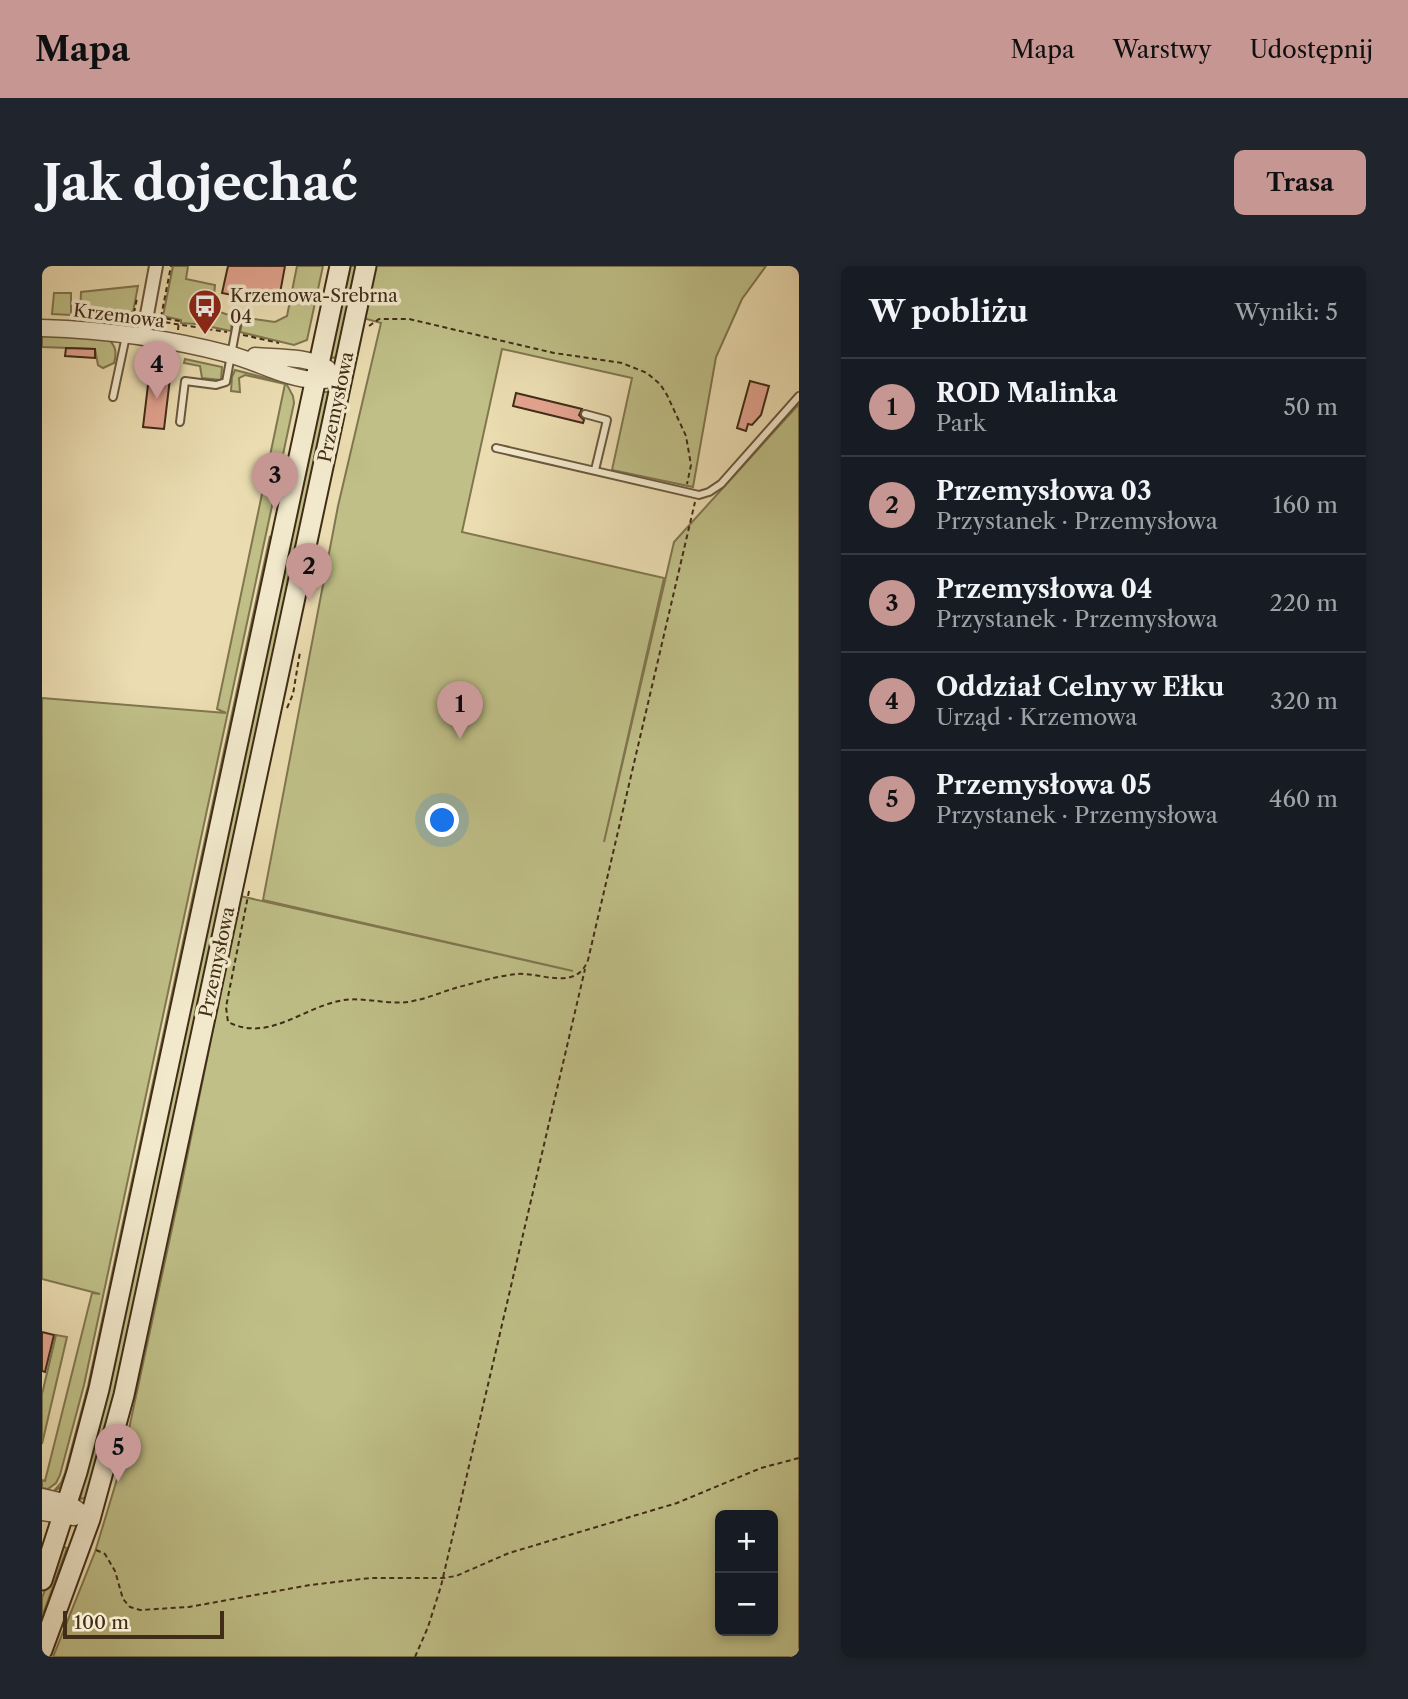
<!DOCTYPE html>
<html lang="pl">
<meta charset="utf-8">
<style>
:root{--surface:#171b24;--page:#20242c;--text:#f1f3f6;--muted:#9ea1a6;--line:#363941;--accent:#c59692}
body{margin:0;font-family:"Libre Caslon Text",serif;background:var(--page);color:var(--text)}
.controls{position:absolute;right:21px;bottom:21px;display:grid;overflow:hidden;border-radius:10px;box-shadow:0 4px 10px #0003}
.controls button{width:63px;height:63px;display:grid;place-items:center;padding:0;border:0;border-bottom:2px solid var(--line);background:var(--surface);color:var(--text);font:35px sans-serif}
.scale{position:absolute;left:21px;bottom:18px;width:161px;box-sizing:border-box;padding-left:7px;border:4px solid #402c17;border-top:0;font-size:19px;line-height:24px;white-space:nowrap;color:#402c17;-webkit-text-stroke:5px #f2e9cc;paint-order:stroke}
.you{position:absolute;left:401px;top:555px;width:24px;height:24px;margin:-18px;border:5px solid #fff;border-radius:50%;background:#1a73e8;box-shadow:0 0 0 10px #1a73e833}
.badge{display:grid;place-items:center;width:46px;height:46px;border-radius:50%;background:var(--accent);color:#111;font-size:23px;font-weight:700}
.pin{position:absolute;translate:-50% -58px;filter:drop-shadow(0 2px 4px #0008)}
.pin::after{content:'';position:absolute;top:37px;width:24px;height:21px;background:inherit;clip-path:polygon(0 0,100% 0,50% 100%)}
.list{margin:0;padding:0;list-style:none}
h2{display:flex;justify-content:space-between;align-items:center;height:91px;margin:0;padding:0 28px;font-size:30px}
h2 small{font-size:23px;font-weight:400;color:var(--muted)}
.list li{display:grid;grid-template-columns:46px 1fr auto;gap:21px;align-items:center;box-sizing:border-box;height:98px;padding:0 28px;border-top:2px solid var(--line)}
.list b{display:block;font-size:26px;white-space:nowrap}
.list p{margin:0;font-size:23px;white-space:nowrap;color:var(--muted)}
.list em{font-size:23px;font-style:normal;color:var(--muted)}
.map{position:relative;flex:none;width:757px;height:1391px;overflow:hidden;border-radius:10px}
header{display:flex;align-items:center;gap:42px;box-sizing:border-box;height:98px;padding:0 35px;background:var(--accent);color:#111}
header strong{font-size:33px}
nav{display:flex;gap:38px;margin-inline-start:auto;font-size:24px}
.intro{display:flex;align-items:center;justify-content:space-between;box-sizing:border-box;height:168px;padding:0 42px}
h1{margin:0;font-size:49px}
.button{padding:18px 32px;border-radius:10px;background:var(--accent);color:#111;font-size:24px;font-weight:700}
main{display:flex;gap:42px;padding:0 42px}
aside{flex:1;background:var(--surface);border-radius:10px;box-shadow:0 4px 10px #0003}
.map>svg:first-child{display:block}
.green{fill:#bfbf87;stroke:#80764f;stroke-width:2;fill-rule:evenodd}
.building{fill:#e3a490;stroke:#402c17;stroke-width:2}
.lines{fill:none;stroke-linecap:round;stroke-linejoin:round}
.service-casing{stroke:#6b583e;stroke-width:10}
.minor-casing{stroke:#6b583e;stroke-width:16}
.tertiary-casing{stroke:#6b583e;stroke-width:19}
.secondary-casing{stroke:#402c17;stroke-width:23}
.path{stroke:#402c17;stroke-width:2;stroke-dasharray:5 3.5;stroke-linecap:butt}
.service{stroke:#f2e9cc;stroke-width:6}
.minor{stroke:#f2e9cc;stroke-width:12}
.tertiary{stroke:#f2e9cc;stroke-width:16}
.secondary{stroke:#f2e9cc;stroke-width:19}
.labels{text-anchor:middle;stroke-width:7;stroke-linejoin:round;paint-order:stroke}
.poi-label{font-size:18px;fill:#402c17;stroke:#f2e9cc;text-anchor:start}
.street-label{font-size:18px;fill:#402c17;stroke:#f2e9cc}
</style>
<header>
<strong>Mapa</strong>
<nav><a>Mapa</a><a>Warstwy</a><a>Udostępnij</a></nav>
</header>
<div class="intro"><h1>Jak dojechać</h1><a class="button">Trasa</a></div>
<main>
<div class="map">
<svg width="757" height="1391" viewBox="0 0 757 1391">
<rect width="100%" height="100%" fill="#ebddb1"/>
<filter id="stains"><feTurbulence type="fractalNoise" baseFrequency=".00286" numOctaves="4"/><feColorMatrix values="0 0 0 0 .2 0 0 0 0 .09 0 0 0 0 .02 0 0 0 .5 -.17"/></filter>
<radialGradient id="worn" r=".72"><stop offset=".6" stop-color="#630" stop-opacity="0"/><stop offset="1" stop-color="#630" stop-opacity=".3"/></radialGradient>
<!-- green -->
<path class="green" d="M131 0H146L144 13 173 19 171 40 178 46 187 49 190 52 189 65 155 58 139 57V54L121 50Z
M255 0H281L265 74 252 79 198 66 200 57 205 52 233 56 245 50Z
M305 0H316L296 90 291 92 287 89Z
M332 0H724L700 33 674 91 651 221 570 204 590 112 460 83 420 266 622 312 562 576 632 276 757 138V1391H11L53 1286 79 1200 140 916 198 630 531 705 221 634 296 240 339 57 321 52ZM678 1249H731V1365H678Z
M96 20 91 46 56 50 38 49 39 26Z
M12 27H29V49L10 48Z
M0 67 66 72C74 81 75 86 72 97L61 102 56 99 53 83 0 81Z
M143 93 180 101 179 114 160 112 158 100 142 97Z
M193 104 244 117 251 130 252 137 42 1119 18 1209 14 1217 6 1223 0 1222V1214L3 1215 50 1027 58 1028 0 1013V432L184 447 175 443 243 118 203 109 197 112 198 126 189 125 190 111Z
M280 126H286L288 129 84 1086 48 1225 43 1232 38 1233Z
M228 270 230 281 59 1080 22 1219 11 1226 19 1217 23 1207 46 1120Z
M14 1069 25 1071 0 1178V1128Z
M19 1280 25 1282 0 1351V1332Z"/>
<!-- building -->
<path class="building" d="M186 0H243L236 38 180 27Z
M24 82 53 83V92L23 90Z
M108 102 129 104 122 163 101 161Z
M708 115 727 120 719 149 710 159 706 158 704 165 695 162Z
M474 127 540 143 537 149 542 154 541 157 471 140Z
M0 1066 12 1069 3 1106 0 1105Z"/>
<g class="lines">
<!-- service casing -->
<g class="service-casing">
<path id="service" d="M71 131 84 70
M543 148 565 154 553 204
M138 156 143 115 174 119 184 116 195 57
M454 182 657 229 667 226 679 218 757 130"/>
</g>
<!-- minor casing -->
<g class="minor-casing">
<path id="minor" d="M101 70 114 0"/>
</g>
<!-- tertiary casing -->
<g class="tertiary-casing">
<path id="tertiary" d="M0 62C63 64 125 72 186 88 215 95 244 113 274 114 282 115 292 112 300 111
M213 90C237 92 265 90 286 103
M0 1231 26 1237 48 1253
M0 1246 32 1251"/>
</g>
<!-- secondary casing -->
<g class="secondary-casing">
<path id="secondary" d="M0 1314 35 1206 57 1123 298 0
M0 1384 48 1253 82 1129 324 0"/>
</g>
<!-- path -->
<path class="path" d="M92 47 95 32
M116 51 137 55 136 64
M119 51 129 0
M57 52 93 48
M73 53 92 51
M115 55 185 66
M327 60 337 53H367L512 87 580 97 605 107 618 118 625 129 644 170 649 199 645 218
M201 69 237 77
M245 442 251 428 258 386
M207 625 184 741 186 756C227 777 262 740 302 734 325 731 349 740 371 735 387 732 402 725 417 721 436 716 455 710 475 708 499 706 534 726 546 694L653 236
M54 1284 63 1288 73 1305 81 1333 88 1341 98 1344 147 1341 268 1319 328 1312H401L414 1310 467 1287 635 1237 719 1202 757 1192
M373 1391 386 1361 399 1320 543 703"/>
<!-- service -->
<use href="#service" class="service"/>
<!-- minor -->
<use href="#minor" class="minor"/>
<!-- tertiary -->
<use href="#tertiary" class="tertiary"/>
<!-- secondary -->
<use href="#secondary" class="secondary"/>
</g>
<!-- icons -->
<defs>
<g id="bus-pin" transform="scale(1.75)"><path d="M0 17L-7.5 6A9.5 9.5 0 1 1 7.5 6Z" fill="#8f2418" stroke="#f2e9cc"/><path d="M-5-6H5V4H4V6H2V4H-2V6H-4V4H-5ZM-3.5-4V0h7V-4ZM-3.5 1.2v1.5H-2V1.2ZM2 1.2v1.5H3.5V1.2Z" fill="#fff"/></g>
</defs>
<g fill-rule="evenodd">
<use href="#bus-pin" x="163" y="40"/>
</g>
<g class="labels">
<!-- poi labels -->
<g class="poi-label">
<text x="188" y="36">Krzemowa-Srebrna<tspan x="188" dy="21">04</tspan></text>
</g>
<!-- street labels -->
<g class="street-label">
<text transform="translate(77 50) rotate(7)" y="6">Krzemowa</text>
<text transform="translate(294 141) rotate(-78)" y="6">Przemysłowa</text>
<text transform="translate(175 696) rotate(-78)" y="6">Przemysłowa</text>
</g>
</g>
<rect width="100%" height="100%" filter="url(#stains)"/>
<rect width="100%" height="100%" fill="url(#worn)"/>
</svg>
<div class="controls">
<button>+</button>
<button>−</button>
</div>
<div class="scale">100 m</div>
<div class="you"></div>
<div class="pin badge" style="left:418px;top:473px">1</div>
<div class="pin badge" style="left:267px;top:335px">2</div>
<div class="pin badge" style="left:233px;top:244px">3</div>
<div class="pin badge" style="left:115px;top:133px">4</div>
<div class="pin badge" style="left:76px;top:1216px">5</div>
</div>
<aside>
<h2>W pobliżu<small>Wyniki: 5</small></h2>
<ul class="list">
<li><span class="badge">1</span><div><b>ROD Malinka</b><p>Park</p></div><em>50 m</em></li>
<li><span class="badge">2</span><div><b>Przemysłowa 03</b><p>Przystanek · Przemysłowa</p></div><em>160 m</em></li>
<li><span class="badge">3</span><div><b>Przemysłowa 04</b><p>Przystanek · Przemysłowa</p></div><em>220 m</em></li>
<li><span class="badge">4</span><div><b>Oddział Celny w Ełku</b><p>Urząd · Krzemowa</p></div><em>320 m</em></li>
<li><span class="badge">5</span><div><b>Przemysłowa 05</b><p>Przystanek · Przemysłowa</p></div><em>460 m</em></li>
</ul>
</aside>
</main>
